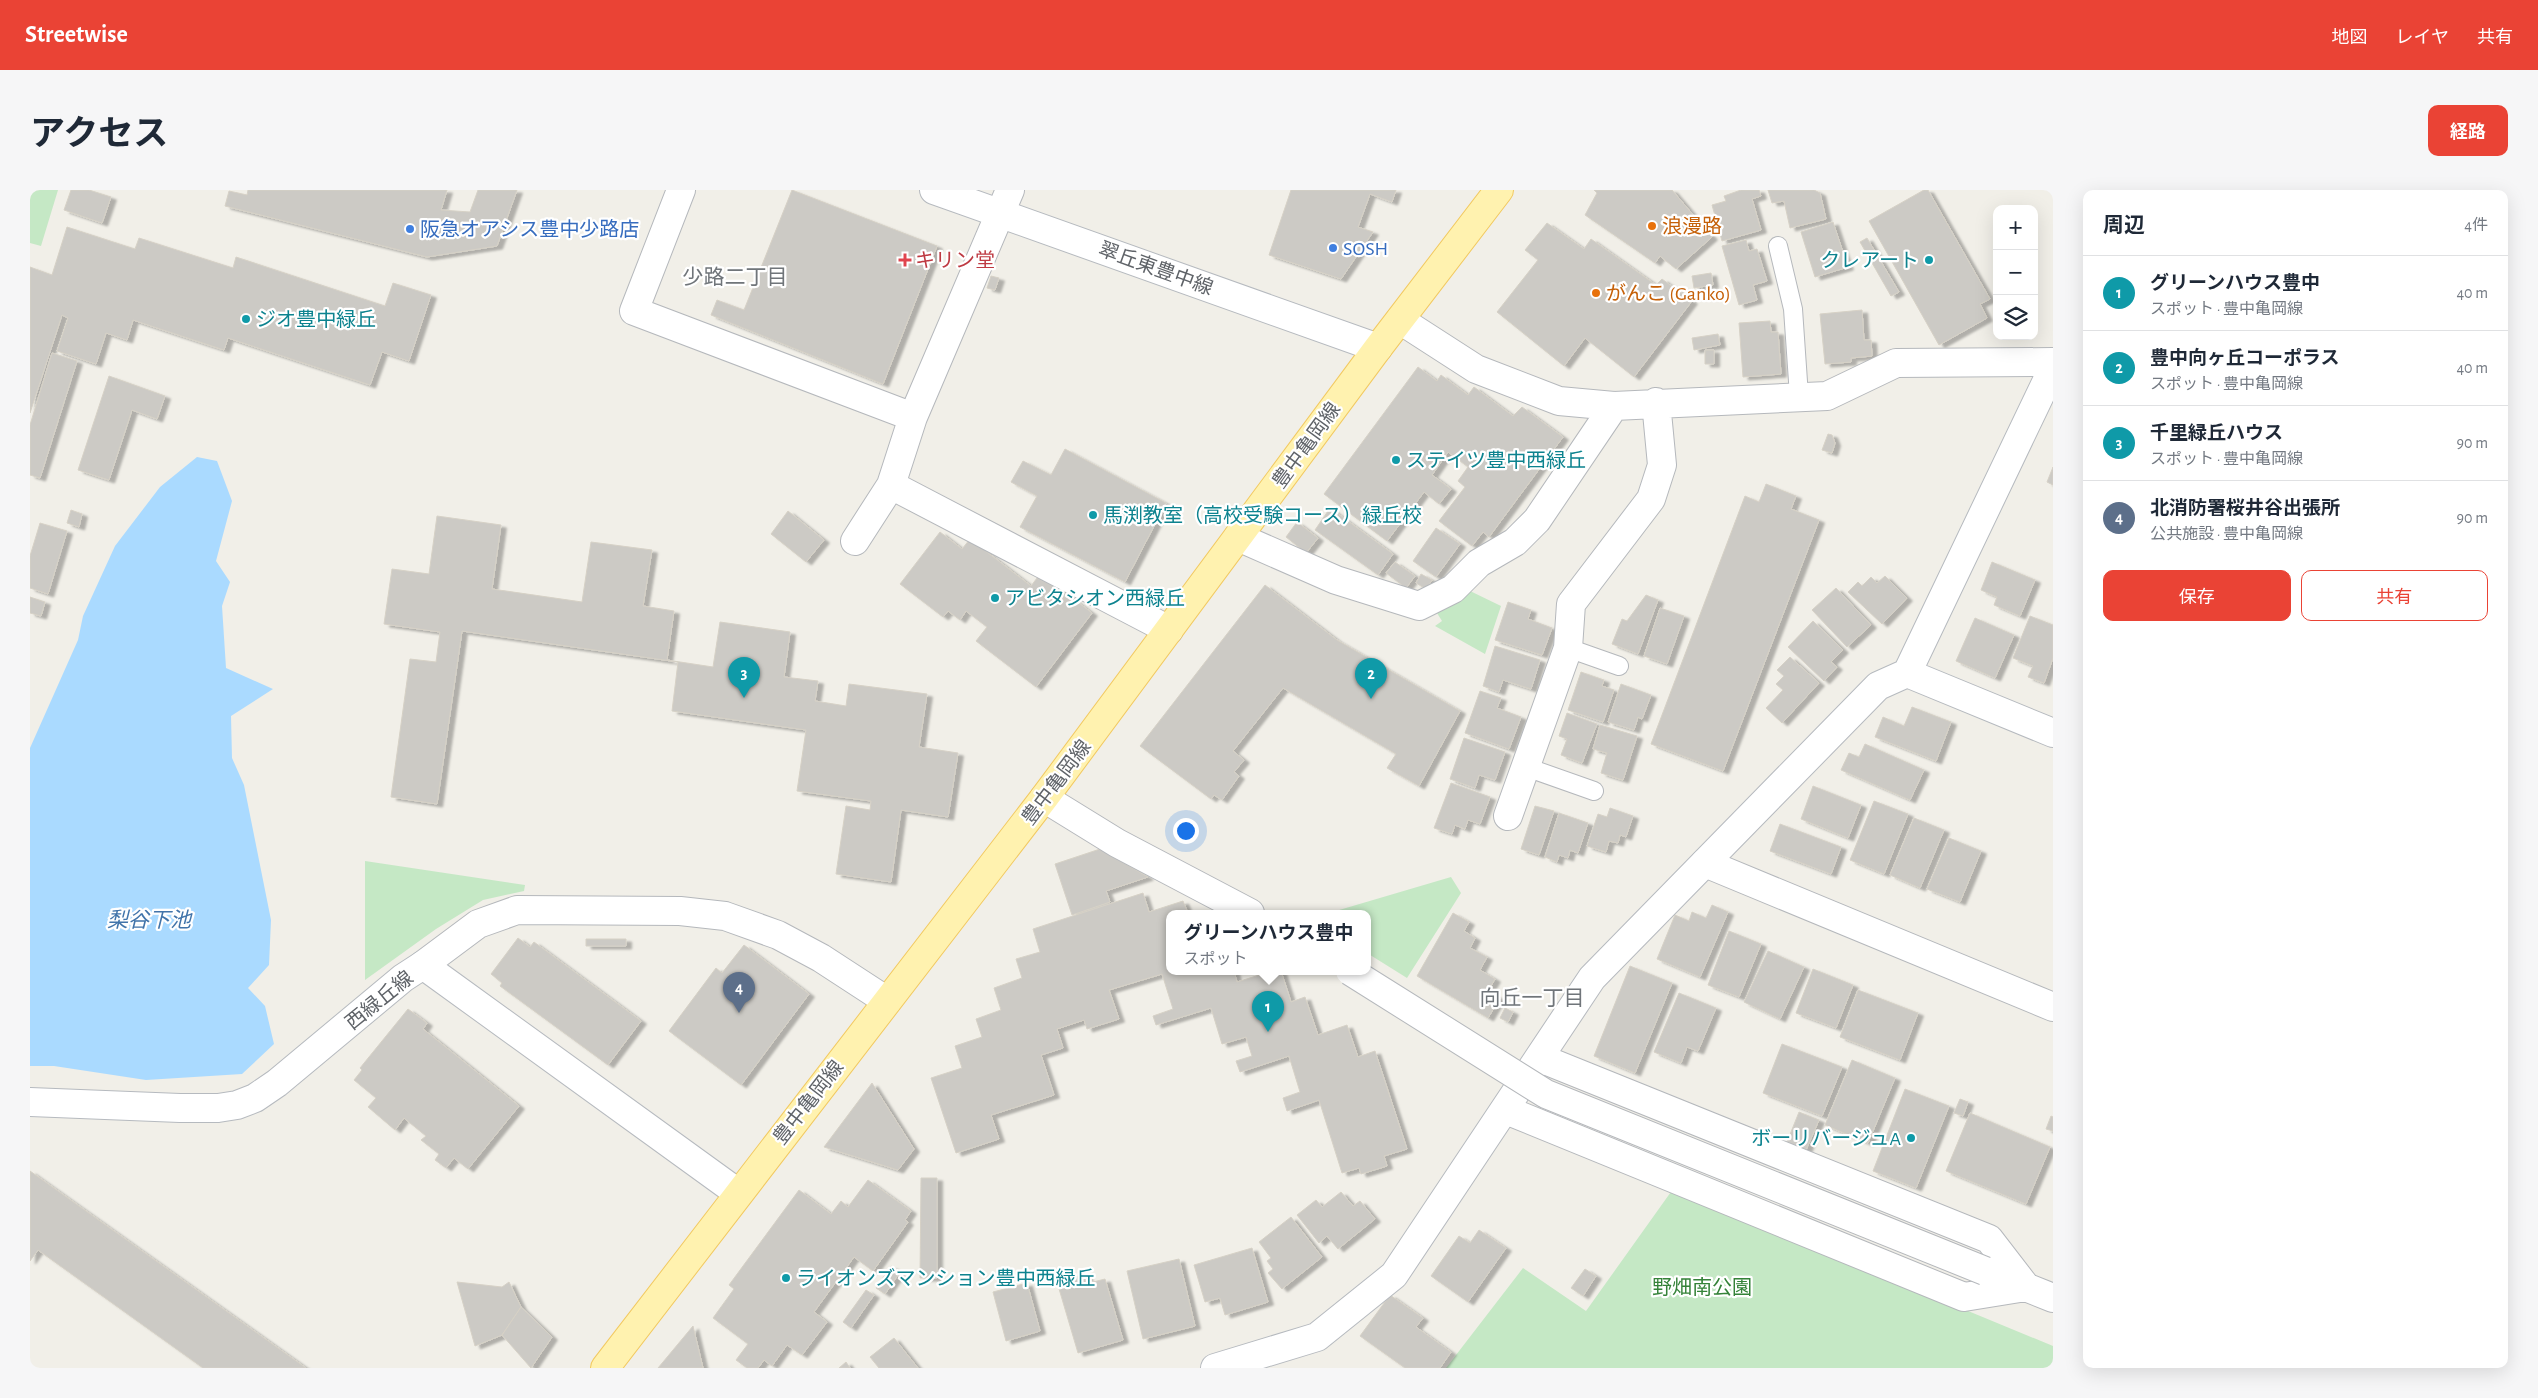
<!DOCTYPE html>
<html lang="ja">
<meta charset="utf-8">
<style>
:root{--surface:#fff;--page:#f6f6f7;--text:#1f2937;--muted:#747a83;--line:#e0e1e3;--accent:#ea4335}
body{margin:0;font-family:"Alegreya Sans","Noto Sans JP",sans-serif;background:var(--page);color:var(--text)}
.controls{position:absolute;right:15px;top:15px;display:grid;overflow:hidden;border-radius:10px;box-shadow:0 5px 20px #0002}
.controls button{width:45px;height:45px;display:grid;place-items:center;padding:0;border:0;border-bottom:1px solid var(--line);background:var(--surface);color:var(--text);font:25px sans-serif}
.you{position:absolute;left:1155px;top:640px;width:18px;height:18px;margin:-12px;border:4px solid #fff;border-radius:50%;background:#1a73e8;box-shadow:0 0 0 8px #1a73e833}
.badge{display:grid;place-items:center;width:32px;height:32px;border-radius:50%;background:var(--accent);color:#fff;font-size:16px;font-weight:700}
.pin{position:absolute;translate:-50% -41px;filter:drop-shadow(0 1px 2px #0008)}
.pin::after{content:'';position:absolute;top:26px;width:18px;height:15px;background:inherit;clip-path:polygon(0 0,100% 0,50% 100%)}
.popup{position:absolute;left:1136px;top:720px;width:205px;height:65px;box-sizing:border-box;display:grid;place-content:center;border-radius:10px;background:var(--surface);filter:drop-shadow(0 1px 4px #0005);font-size:16px;white-space:nowrap;color:var(--muted)}
.popup b{font-size:19px;color:var(--text)}
.popup::after{content:'';position:absolute;left:50%;top:100%;margin-left:-10px;border:10px solid transparent;border-top-color:var(--surface)}
.list{margin:0;padding:0;list-style:none}
h2{display:flex;justify-content:space-between;align-items:center;height:65px;margin:0;padding:0 20px;font-size:21px}
h2 small{font-size:16px;font-weight:400;color:var(--muted)}
.list li{display:grid;grid-template-columns:32px 1fr auto;gap:15px;align-items:center;box-sizing:border-box;height:75px;padding:0 20px;border-top:1px solid var(--line)}
.list b{display:block;font-size:19px;white-space:nowrap}
.list p{margin:0;font-size:16px;white-space:nowrap;color:var(--muted)}
.list em{font-size:16px;font-style:normal;color:var(--muted)}
.actions{display:flex;gap:10px;padding:15px 20px}
.actions a{flex:1;padding:11px 0;border:1px solid var(--accent);border-radius:10px;text-align:center;font-size:18px;color:var(--accent)}
.actions .main{background:var(--accent);color:#fff}
.icon{flex:none;width:28px;height:28px;fill:none;stroke:currentColor;stroke-width:2;stroke-linecap:round;stroke-linejoin:round}
.map{position:relative;flex:none;width:2023px;height:1178px;overflow:hidden;border-radius:10px}
header{display:flex;align-items:center;gap:30px;box-sizing:border-box;height:70px;padding:0 25px;background:var(--accent);color:#fff}
header strong{font-size:24px}
nav{display:flex;gap:28px;margin-inline-start:auto;font-size:18px}
.intro{display:flex;align-items:center;justify-content:space-between;box-sizing:border-box;height:120px;padding:0 30px}
h1{margin:0;font-size:35px}
.button{padding:12px 22px;border-radius:10px;background:var(--accent);color:#fff;font-size:18px;font-weight:700}
main{display:flex;gap:30px;padding:0 30px}
aside{flex:1;background:var(--surface);border-radius:10px;box-shadow:0 5px 20px #0002}
.map>svg:first-child{display:block}
.green{fill:#c5e8c5}
.water{fill:#aadaff}
.building{fill:#cccac5;stroke:#d6d1c6;filter:url(#shadow)}
.lines{fill:none;stroke-linecap:round;stroke-linejoin:round}
.lane-casing{stroke:#b5b8bc;stroke-width:20}
.street-casing{stroke:#b5b8bc;stroke-width:30}
.secondary-casing{stroke:#b6babf;stroke-width:30}
.primary-casing{stroke:#f2c960;stroke-width:30}
.lane{stroke:#fff;stroke-width:18}
.street{stroke:#fff;stroke-width:28}
.secondary{stroke:#fff;stroke-width:28}
.primary{stroke:#fff2af;stroke-width:28}
.street-bridge-casing{stroke:#b5b8bc;stroke-width:30;stroke-linecap:butt}
.street-bridge{stroke:#fff;stroke-width:28}
.food-dot{fill:#e8710a;stroke:#fff;stroke-width:2}
.shop-dot{fill:#3f7fe0;stroke:#fff;stroke-width:2}
.health-dot{fill:#e0444e;stroke:#fff;stroke-width:2}
.culture-dot{fill:#0f9aa8;stroke:#fff;stroke-width:2}
.labels{text-anchor:middle;stroke-width:4.5;stroke-linejoin:round;paint-order:stroke}
.food-label{font-size:20px;fill:#c56008;stroke:#fff;text-anchor:start}
.shop-label{font-size:20px;fill:#366cbe;stroke:#fff;text-anchor:start}
.health-label{font-size:20px;fill:#be3a42;stroke:#fff;text-anchor:start}
.culture-label{font-size:20px;fill:#0d838f;stroke:#fff;text-anchor:start}
.street-label{font-size:20px;fill:#5f6368;stroke:#fff}
.park-label{font-size:20px;fill:#348238;stroke:#fff}
.neighbourhood-label{font-size:21px;fill:#70757a;stroke:#fff}
.water-label{font-size:21px;font-style:italic;fill:#4174aa;stroke:#fff}
</style>
<header>
<strong>Streetwise</strong>
<nav><a>地図</a><a>レイヤ</a><a>共有</a></nav>
</header>
<div class="intro"><h1>アクセス</h1><a class="button">経路</a></div>
<main>
<div class="map">
<svg width="2023" height="1178" viewBox="0 0 2023 1178">
<defs>
<filter id="shadow"><feDropShadow dx="5.5" dy="3" stdDeviation="1" flood-color="#0004"/></filter>
</defs>
<rect width="100%" height="100%" fill="#f1efe8"/>
<!-- green -->
<path class="green" d="M0 0H28L11 56 0 53Z
M1438 400 1471 416 1455 464 1405 436 1412 431 1407 423 1431 409Z
M335 671 495 695 494 701 453 710 406 739 335 790Z
M1421 687 1431 703 1377 788 1337 763V723H1299Z
M1643 999 2023 1156V1178H1416L1493 1078 1556 1121Z"/>
<!-- water -->
<path class="water" d="M167 267 187 271 202 311 186 371 200 392 192 416 196 478 243 499 201 526 202 568 214 595 241 730 239 775 218 798 235 816 244 854 212 884 116 890 24 876H0V558L48 450 53 426 85 356 130 297Z"/>
<!-- building -->
<path class="building" d="M41 0H59L81 7 72 33 34 20Z
M218 0H417L411 20 440 22 448 0H487L467 56 397 67 195 16 199 1 217 5Z
M762 0 907 56 853 194 681 125 687 110 714 120Z
M1261 0H1366L1362 12 1340 4 1328 37 1343 42 1311 89 1239 65Z
M1564 0H1642L1682 47 1646 79 1630 66 1625 73 1555 25 1567 3Z
M1729 0 1731 6 1722 9 1731 40 1692 51 1682 15 1696 11 1694 6 1711 0Z
M1738 0H1784L1790 3 1796 29 1760 38 1754 11 1742 13Z
M1894 0H1898L1960 109 1950 114 1957 128 1909 155 1839 31Z
M1803 32 1818 77 1785 87 1771 42Z
M1517 33 1554 59 1561 49 1626 95 1632 89 1662 111 1604 187 1555 148 1534 176 1467 122 1508 70 1495 60Z
M37 37 105 59 109 48 203 78 206 67 355 116 363 93 401 105 379 171 352 162 340 195 198 148 194 160 103 130 97 150 76 143 66 174 27 161 38 128 32 125 0 223V77L22 85Z
M1837 48 1869 102 1861 106 1830 52Z
M1716 50 1719 61 1727 59 1737 91 1723 95 1727 110 1709 115 1692 56Z
M1681 83 1683 95 1664 98 1662 86Z
M961 86 969 88 965 100 957 98Z
M1832 120 1834 150H1841L1842 166 1821 168V172L1795 174 1790 124Z
M1740 131 1741 142H1748L1751 184 1713 187 1709 133Z
M1688 144 1690 155 1664 160 1662 148Z
M1675 160H1684V174H1675Z
M22 163 47 171 10 288 0 285V235Z
M1388 177 1407 191 1411 185 1438 205 1444 197 1483 226 1492 217 1533 247 1459 347 1453 342 1442 356 1409 331 1435 297 1428 291 1438 277 1418 262 1402 285 1421 299 1409 314 1394 302 1357 351 1294 304Z
M79 186 135 206 127 229 102 220 79 290 48 280Z
M1798 244 1802 245 1805 253 1802 263 1792 260Z
M1035 259 1136 313 1095 392 990 337 1007 306 981 292 993 271 1021 285Z
M2023 277V295L2017 292Z
M1736 294 1766 306 1761 319 1789 330 1693 581 1621 554 1715 306 1729 312Z
M1300 318 1363 364 1348 385 1285 340Z
M41 320 52 324 49 337 37 333Z
M758 321 794 350 776 372 741 344Z
M407 326 471 335 462 399 552 412 561 352 622 360 613 416 644 421 637 470 683 477 690 432 760 442 754 487 788 491 785 511 816 516 819 494 897 504 889 557 928 563 918 627 871 620 861 692 806 684 816 616 840 620 841 611 767 601 776 540 642 521 648 472 432 441 407 614 361 607 380 469 406 472 410 442 354 434 362 379 399 384Z
M1267 332 1288 348 1276 363 1256 347Z
M10 333 37 341 18 404 0 398V366Z
M1406 338 1430 354 1406 387 1383 371Z
M910 342 932 359 940 349 1001 396 1010 384 1062 423 1006 497 946 451 957 437 936 421 930 430 918 421 913 427 870 394Z
M1365 372 1385 386 1376 398 1356 383Z
M1962 372 2005 390 1990 426 1964 415 1967 407 1951 400Z
M1391 384 1402 390 1396 399 1386 393Z
M1855 386 1877 408 1852 434 1818 402 1828 392 1832 396 1841 387 1847 393Z
M1235 395 1307 450 1430 521 1389 596 1357 578 1366 564 1253 498 1203 561 1214 570 1204 582 1209 586 1192 610 1184 605 1181 609 1110 556Z
M1806 398 1841 435 1817 457 1782 420Z
M1616 405 1628 410 1608 464 1582 454 1592 429 1597 431Z
M0 407 15 412 11 426 0 423Z
M1478 412 1501 420 1498 429 1522 438 1512 465 1465 450Z
M1630 418 1654 426 1637 474 1614 466Z
M2000 426 2023 435V468L2014 493 1998 487 2003 476 1983 468Z
M1945 428 1984 445 1965 488 1926 471Z
M1783 431 1813 460 1801 472 1807 477 1794 491 1758 457Z
M1465 456 1510 470 1501 499 1473 490 1469 502 1453 496Z
M1760 467 1789 493 1752 533 1736 518 1753 500 1746 494 1754 486 1747 480Z
M1551 482 1574 490 1572 496 1584 500 1573 532 1538 520Z
M1591 494 1621 505 1612 529 1608 527 1604 540 1578 532Z
M1450 501 1471 508 1467 518 1491 527 1479 559 1435 543Z
M1882 517 1921 532 1906 571 1845 547 1853 527 1874 536Z
M1537 523 1567 534 1552 573 1531 565 1537 549 1529 546Z
M1570 535 1607 546 1593 590 1571 583 1577 563 1563 559Z
M1434 548 1475 562 1465 590 1449 585 1445 598 1420 589Z
M1835 554 1894 580 1880 610 1811 580 1819 563 1829 567Z
M1421 593 1460 607 1450 634 1438 630 1435 639 1425 635 1422 644 1404 638Z
M1783 596 1831 615 1818 648 1771 629Z
M1844 611 1878 624 1854 684 1820 670Z
M1505 616 1524 621 1509 665 1491 659Z
M1580 618 1603 626 1596 647 1590 645 1588 653 1579 651 1576 662 1557 656 1568 624 1577 627Z
M1529 623 1558 633 1548 663 1540 660 1538 668 1529 665 1527 672 1515 667Z
M1884 628 1914 640 1890 698 1860 685Z
M1750 634 1811 657 1801 684 1740 661Z
M1919 648 1951 661 1930 712 1897 699Z
M1070 659 1118 687 1076 701 1080 712 1042 725 1025 674Z
M1113 703 1119 722 1153 711 1158 723H1139V781H1204L1207 792 1242 781H1251L1261 812 1275 807 1288 845 1317 835 1328 867 1345 861 1377 959 1354 966 1357 976 1331 984 1329 978 1312 983 1289 910 1257 921 1253 908 1270 902 1259 866 1210 882 1206 871 1222 866 1216 847 1192 854 1181 818 1126 835 1123 826 1143 819 1132 784 1079 800 1089 829 1057 839 1054 830 1027 839 1033 858 1011 865 1024 905 961 925 969 949 926 963 901 888 932 878 925 856 952 847 946 829 971 820 964 798 992 788 986 769 1010 762 1003 739Z
M1682 715 1698 722 1670 787 1627 769 1645 725 1659 731 1662 722 1676 728Z
M1423 723 1439 732 1434 741 1445 748 1440 758 1457 767 1450 780 1465 789 1458 801 1470 808 1458 828 1387 786Z
M1699 741 1731 754 1709 807 1678 795Z
M488 748 500 757 504 752 611 831 578 875 470 796 472 793 461 784Z
M556 749H596V756H556Z
M714 755 779 804 711 895 639 841 686 778 692 783Z
M1738 761 1774 777 1750 829 1714 812Z
M1600 776 1642 793 1605 883 1564 866Z
M1783 779 1823 795 1806 838 1766 823Z
M1828 800 1888 823 1870 870 1810 847Z
M1649 803 1686 818 1668 861 1657 857 1651 873 1624 862Z
M1475 818 1483 822 1478 832 1470 828Z
M378 819 397 833 393 839 489 916 438 979 424 968 416 978 405 970 409 964 391 950 396 946 374 928 365 940 338 917 346 908 324 890 332 880 330 878Z
M1752 854 1812 877 1792 926 1733 903Z
M1822 870 1865 888 1838 953 1795 935Z
M842 893 884 959 868 980 794 957Z
M1875 899 1919 916 1886 998 1843 981Z
M1930 909 1938 912 1933 926 1924 923Z
M1769 922 1789 930 1776 960 1757 952Z
M1940 923 2020 957 1996 1014 1916 981Z
M2021 926 2023 927V941L2016 939Z
M0 981 276 1178H173L8 1060 0 1071Z
M891 988H907V1088H890Z
M838 990 881 1021 875 1030 878 1032 843 1081 824 1067 784 1122 797 1132 772 1165 757 1155 742 1176 734 1170 728 1178H717L706 1170 718 1154 683 1128 704 1099 699 1095 769 1000 801 1024 811 1011 818 1017Z
M1311 1002 1323 1016 1330 1011 1345 1029 1308 1059 1297 1046 1289 1053 1267 1025 1286 1010 1292 1017Z
M1261 1027 1292 1067 1252 1099 1238 1083 1243 1079 1237 1071 1241 1068 1229 1052Z
M1449 1040 1476 1058 1438 1112 1401 1086 1429 1046 1440 1053Z
M1222 1058 1238 1112 1195 1125 1190 1108 1175 1112 1164 1075Z
M1149 1069 1165 1136 1113 1149 1097 1081Z
M861 1076 870 1082 855 1104 846 1098Z
M1555 1079 1566 1086 1553 1106 1541 1098Z
M1056 1084 1059 1093 1075 1089 1093 1150 1048 1163 1027 1092Z
M427 1092 472 1097 479 1092 491 1117 472 1145 445 1156Z
M997 1093 1010 1141 976 1151 963 1102Z
M836 1100 844 1105 821 1138 813 1132Z
M1360 1105 1393 1128 1386 1137 1421 1162 1410 1178H1375L1330 1146Z
M491 1117 522 1147 501 1178 472 1145Z
M663 1136 673 1178H628Z
M864 1148 888 1178H849L840 1167Z
M816 1172 820 1178H809Z"/>
<g class="lines">
<!-- lane casing -->
<g class="lane-casing">
<path id="lane" d="M1748 56 1763 119 1769 206
M1538 458 1589 476
M1496 577 1564 601"/>
</g>
<!-- street casing -->
<g class="street-casing">
<path id="street" d="M651 0 604 121 883 227
M1370 130 1446 179 1529 211 1584 216 1797 206 1866 173 2023 172
M861 295 1139 440
M1208 347 1306 390 1389 416 1423 399 1449 373 1485 352 1507 330 1584 216
M825 351 861 295 883 227 980 0
M1014 608 1087 653 1220 723
M1478 626 1538 458 1541 414 1621 309 1632 275 1626 212
M1675 673 2023 817
M393 775 448 734 487 720 650 721 695 726 748 745 791 768 857 811
M1476 920 1934 1107 1996 1097 1959 1049 1510 868
M1978 1090 2023 1108"/>
</g>
<!-- secondary casing -->
<g class="secondary-casing">
<path id="secondary" d="M904 0 1348 158
M1877 483 2023 178
M0 912 150 918H188L207 915 225 908 247 893 373 788 393 775 708 1003
M1185 1178 1287 1147 1364 1085 1562 788 1848 496 1877 483 2023 543"/>
</g>
<!-- primary casing -->
<g class="primary-casing">
<path id="primary" d="M575 1178 1014 608 1348 158 1469 0"/>
</g>
<!-- lane -->
<use href="#lane" class="lane"/>
<!-- street -->
<use href="#street" class="street"/>
<!-- secondary -->
<use href="#secondary" class="secondary"/>
<!-- primary -->
<use href="#primary" class="primary"/>
<!-- street-bridge casing -->
<g class="street-bridge-casing">
<path id="street-bridge" d="M1320 781 1516 904 1955 1081"/>
</g>
<!-- street-bridge -->
<use href="#street-bridge" class="street-bridge"/>
</g>
<!-- markers -->
<g class="food-dot">
<circle cx="1622" cy="36" r="5"/>
<circle cx="1566" cy="103" r="5"/>
</g>
<g class="shop-dot">
<circle cx="380" cy="39" r="5"/>
<circle cx="1303" cy="58" r="5"/>
</g>
<path class="health-dot" d="M872.5 62.5h5v5h5v5h-5v5h-5v-5h-5v-5h5z"/>
<g class="culture-dot">
<circle cx="1899" cy="70" r="5"/>
<circle cx="216" cy="129" r="5"/>
<circle cx="1366" cy="270" r="5"/>
<circle cx="1063" cy="325" r="5"/>
<circle cx="965" cy="408" r="5"/>
<circle cx="1881" cy="948" r="5"/>
<circle cx="756" cy="1088" r="5"/>
</g>
<g class="labels">
<!-- food labels -->
<g class="food-label">
<text x="1632" y="43">浪漫路</text>
<text x="1576" y="110">がんこ (Ganko)</text>
</g>
<!-- shop labels -->
<g class="shop-label">
<text x="390" y="46">阪急オアシス豊中少路店</text>
<text x="1313" y="65">SOSH</text>
</g>
<!-- health labels -->
<g class="health-label">
<text x="885" y="77">キリン堂</text>
</g>
<!-- culture labels -->
<g class="culture-label">
<text x="1889" y="77" text-anchor="end">クレアート</text>
<text x="226" y="136">ジオ豊中緑丘</text>
<text x="1376" y="277">ステイツ豊中西緑丘</text>
<text x="1073" y="332">馬渕教室（高校受験コース）緑丘校</text>
<text x="975" y="415">アビタシオン西緑丘</text>
<text x="1871" y="955" text-anchor="end">ボーリバージュA</text>
<text x="766" y="1095">ライオンズマンション豊中西緑丘</text>
</g>
<!-- street labels -->
<g class="street-label">
<text transform="translate(1126 78) rotate(20)" y="7">翠丘東豊中線</text>
<text transform="translate(1276 255) rotate(-54)" y="7">豊中亀岡線</text>
<text transform="translate(1026 592) rotate(-53)" y="7">豊中亀岡線</text>
<text transform="translate(349 810) rotate(-39)" y="7">西緑丘線</text>
<text transform="translate(778 912) rotate(-52)" y="7">豊中亀岡線</text>
</g>
<!-- park labels -->
<g class="park-label">
<text x="1672" y="1104">野畑南公園</text>
</g>
<!-- neighbourhood labels -->
<g class="neighbourhood-label">
<text x="705" y="94">少路二丁目</text>
<text x="1502" y="815">向丘一丁目</text>
</g>
<!-- water labels -->
<g class="water-label">
<text x="119" y="737">梨谷下池</text>
</g>
</g>
</svg>
<div class="controls">
<button>+</button>
<button>−</button>
<button><svg class="icon" aria-label="layers" viewBox="0 0 24 24"><path d="M12 4l9 5-9 5-9-5zM3 14l9 5 9-5"/></svg></button>
</div>
<div class="you"></div>
<div class="pin badge" style="left:1238px;top:842px;background:#0f9aa8">1</div>
<div class="popup"><b>グリーンハウス豊中</b>スポット</div>
<div class="pin badge" style="left:1341px;top:509px;background:#0f9aa8">2</div>
<div class="pin badge" style="left:714px;top:508px;background:#0f9aa8">3</div>
<div class="pin badge" style="left:709px;top:823px;background:#5c6f8a">4</div>
</div>
<aside>
<h2>周辺<small>4件</small></h2>
<ul class="list">
<li><span class="badge" style="background:#0f9aa8">1</span><div><b>グリーンハウス豊中</b><p>スポット · 豊中亀岡線</p></div><em>40 m</em></li>
<li><span class="badge" style="background:#0f9aa8">2</span><div><b>豊中向ヶ丘コーポラス</b><p>スポット · 豊中亀岡線</p></div><em>40 m</em></li>
<li><span class="badge" style="background:#0f9aa8">3</span><div><b>千里緑丘ハウス</b><p>スポット · 豊中亀岡線</p></div><em>90 m</em></li>
<li><span class="badge" style="background:#5c6f8a">4</span><div><b>北消防署桜井谷出張所</b><p>公共施設 · 豊中亀岡線</p></div><em>90 m</em></li>
</ul>
<div class="actions"><a class="main">保存</a><a>共有</a></div>
</aside>
</main>
